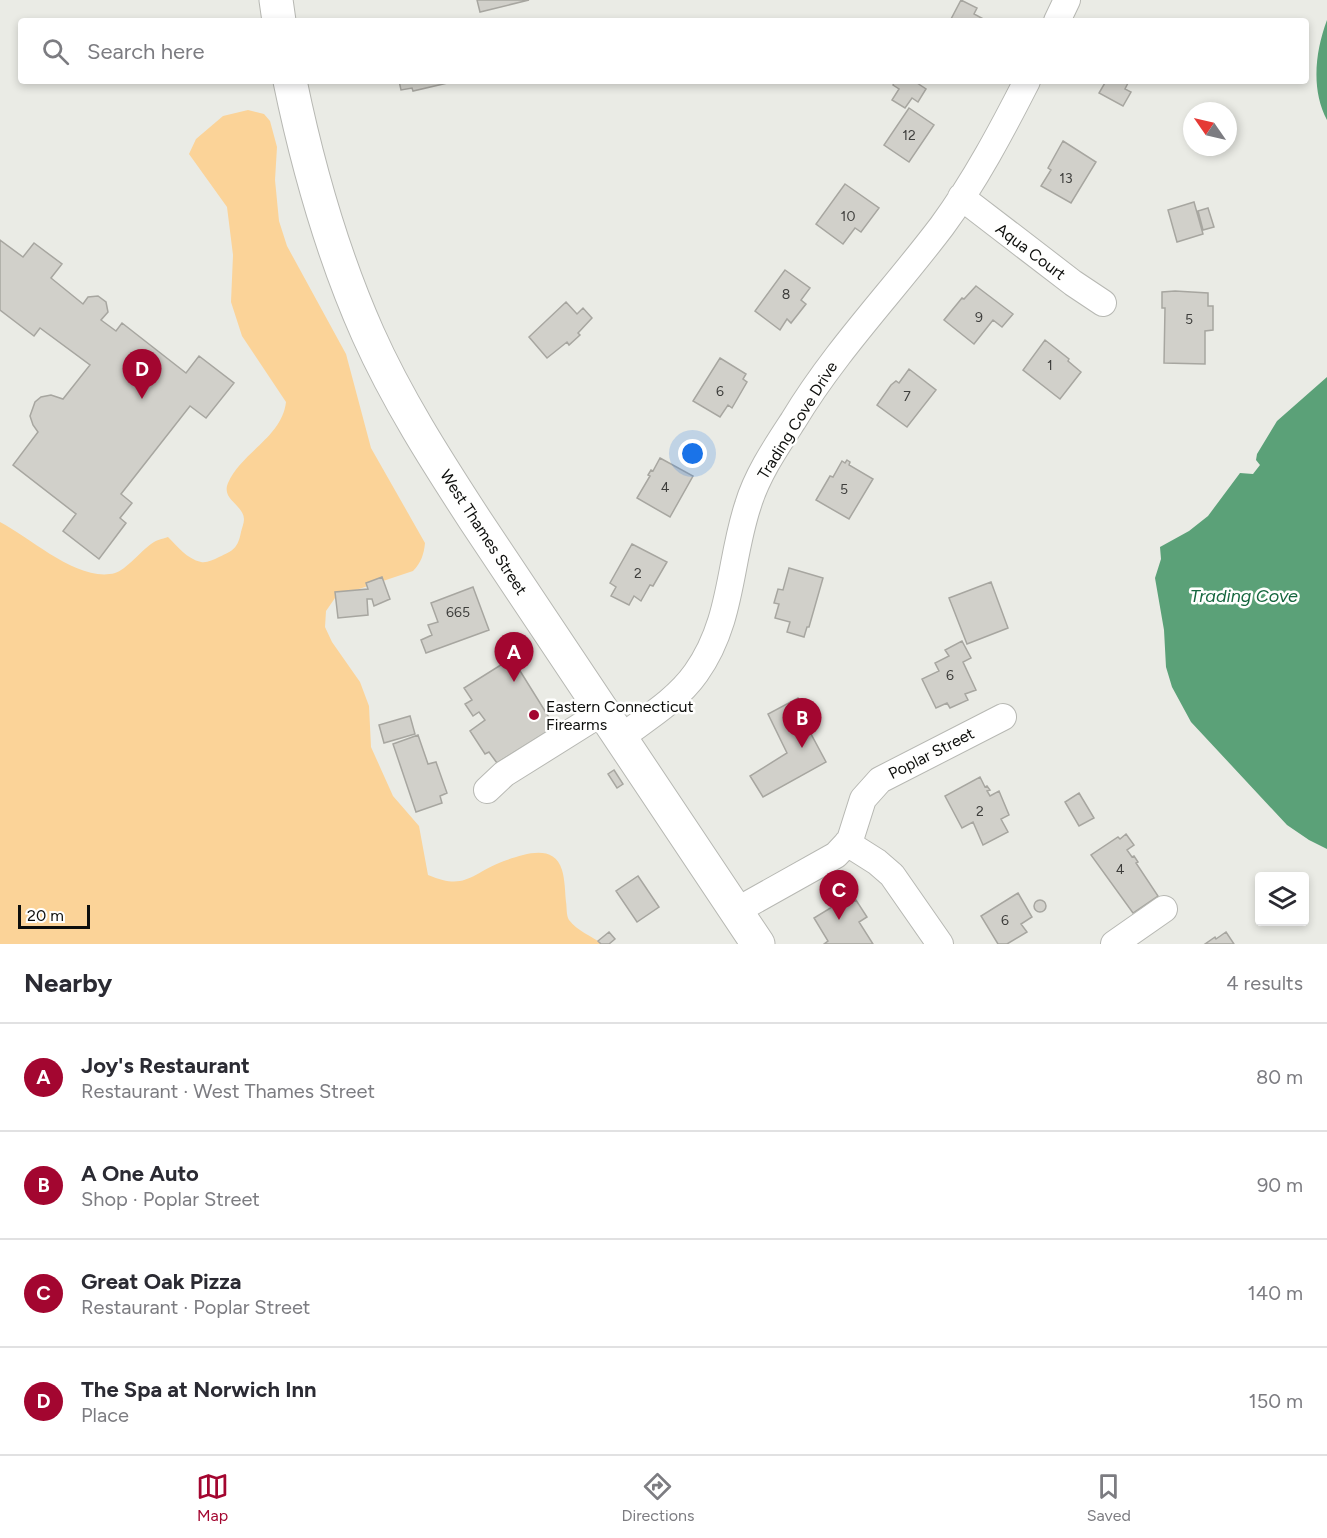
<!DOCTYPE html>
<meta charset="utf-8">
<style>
:root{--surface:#fff;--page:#f7f7f7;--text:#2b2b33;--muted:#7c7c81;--line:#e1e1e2;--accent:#a30630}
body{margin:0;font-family:Figtree,sans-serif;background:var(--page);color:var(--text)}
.controls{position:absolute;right:18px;bottom:18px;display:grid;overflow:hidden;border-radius:6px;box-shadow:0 3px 9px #0003}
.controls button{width:54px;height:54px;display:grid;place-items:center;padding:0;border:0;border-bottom:2px solid var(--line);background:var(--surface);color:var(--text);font:30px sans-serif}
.compass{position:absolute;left:1183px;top:102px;width:54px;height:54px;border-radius:50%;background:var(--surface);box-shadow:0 3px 9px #0003;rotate:304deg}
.scale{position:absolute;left:18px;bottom:15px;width:72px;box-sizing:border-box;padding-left:6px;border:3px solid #0d0e0c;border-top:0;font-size:16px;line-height:21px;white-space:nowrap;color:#0d0e0c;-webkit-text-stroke:4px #fffffe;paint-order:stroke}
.you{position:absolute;left:693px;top:454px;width:21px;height:21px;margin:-15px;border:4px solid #fff;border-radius:50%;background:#1a73e8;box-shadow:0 0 0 9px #1a73e833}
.badge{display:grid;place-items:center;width:39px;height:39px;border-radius:50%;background:var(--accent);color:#fff;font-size:20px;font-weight:700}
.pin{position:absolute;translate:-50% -50px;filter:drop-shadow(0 2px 3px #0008)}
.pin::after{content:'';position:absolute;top:32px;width:21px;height:18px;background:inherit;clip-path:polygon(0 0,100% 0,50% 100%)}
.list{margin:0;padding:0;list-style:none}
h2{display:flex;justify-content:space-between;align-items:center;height:78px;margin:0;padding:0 24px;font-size:26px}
h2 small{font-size:20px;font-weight:400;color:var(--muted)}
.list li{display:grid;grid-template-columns:39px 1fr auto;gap:18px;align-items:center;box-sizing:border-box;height:108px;padding:0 24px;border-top:2px solid var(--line)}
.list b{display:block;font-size:22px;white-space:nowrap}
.list p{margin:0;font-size:20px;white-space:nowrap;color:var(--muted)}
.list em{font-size:20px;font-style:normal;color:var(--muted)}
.icon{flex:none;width:33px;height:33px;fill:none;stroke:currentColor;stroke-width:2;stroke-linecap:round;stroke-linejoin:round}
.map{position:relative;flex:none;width:1327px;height:944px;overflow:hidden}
.search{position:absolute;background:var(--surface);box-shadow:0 3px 9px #0003;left:18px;right:18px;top:18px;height:66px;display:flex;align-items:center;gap:15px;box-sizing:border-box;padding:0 21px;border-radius:6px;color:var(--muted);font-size:22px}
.sheet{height:510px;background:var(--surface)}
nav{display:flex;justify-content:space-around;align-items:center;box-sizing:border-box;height:84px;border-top:2px solid var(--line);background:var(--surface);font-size:16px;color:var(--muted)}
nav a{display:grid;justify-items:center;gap:3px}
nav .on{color:var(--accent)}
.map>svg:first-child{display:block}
.green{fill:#fbd398}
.water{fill:#5ba178}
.building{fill:#d1d0ca;stroke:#a7a6a0;stroke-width:1.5}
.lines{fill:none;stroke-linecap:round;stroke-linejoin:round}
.street-casing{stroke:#b7b8b3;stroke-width:28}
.secondary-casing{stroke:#b7b8b3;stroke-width:35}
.street{stroke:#fff;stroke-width:26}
.secondary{stroke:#fff;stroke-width:33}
.poi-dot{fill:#a30630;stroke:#fffffe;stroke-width:2}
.labels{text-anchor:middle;stroke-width:5;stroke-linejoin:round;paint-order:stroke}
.number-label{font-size:14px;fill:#3e3e3c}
.street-label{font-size:16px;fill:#0d0e0c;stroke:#fffffe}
.poi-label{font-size:16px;fill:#0d0e0c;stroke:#fffffe;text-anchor:start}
.water-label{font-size:18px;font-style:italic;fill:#16673f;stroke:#fffffe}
</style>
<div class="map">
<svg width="1327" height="944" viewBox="0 0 1327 944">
<rect width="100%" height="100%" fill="#eaebe5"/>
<!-- green -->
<path class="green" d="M248 110 264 114 270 121 277 147 275 180 279 221 287 246 346 354 371 448 425 543C424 554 421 563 413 571L341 595 335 598 326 611 325 627 332 642 360 682 369 706 371 747 393 796 419 826 428 875C466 891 470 874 504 861 524 854 554 843 562 870 565 880 565 892 566 902 567 907 566 915 569 920 577 931 592 936 602 944H0V522C31 538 79 583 115 573 126 570 141 551 151 544 156 540 162 539 168 537 177 546 187 559 201 562 207 563 213 560 219 557 233 551 238 548 241 532 242 528 244 523 244 519 243 504 221 500 228 483 242 452 282 437 286 402L242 336 231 302 233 255 227 207 189 154 196 139 223 116Z"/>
<!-- water -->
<path class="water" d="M1327 20V120C1311 90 1315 52 1327 20Z
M1327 377V849L1309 840 1287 825 1191 722 1172 687 1166 667 1164 630 1155 578 1161 559 1160 547 1189 531 1208 516 1240 473 1253 474 1260 465 1256 460 1257 454 1277 421Z"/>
<!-- building -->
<path class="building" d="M477 0H529L480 12Z
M961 0 977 8 974 14 987 21H950Z
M399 81H456L413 91 412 88 401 90Z
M895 81H914L926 89 918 102 912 98 905 108 892 100 899 89 893 85Z
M1106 81H1129L1125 89 1131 92 1123 106 1099 93Z
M909 108 934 125 909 162 884 145Z
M1063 141 1096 162 1071 203 1041 186 1051 170 1048 168Z
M845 184 879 208 861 232 855 228 843 244 816 224Z
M1194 202 1203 234 1177 242 1168 210Z
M1208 208 1214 227 1203 230 1198 211Z
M0 240 23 257 34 243 62 264 51 278 83 304 88 297 98 296 106 302 108 312 101 320 116 331 122 323 186 373 199 356 234 383 206 418 190 406 121 494 132 503 120 518 126 523 99 559 63 531 76 514 13 465 38 432 33 425 30 416 35 402 41 397 51 395 63 399 90 365 40 328 34 336 0 310Z
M785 270 810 288 801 300 806 304 791 323 787 319 780 330 755 311Z
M976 286 1013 314 1002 327 993 320 974 344 944 320 962 298 964 299Z
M1175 291 1208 293V306H1213V330L1205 331V364L1164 363 1165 308H1162V292Z
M566 302 577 314 583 308 592 318 578 333 580 335 569 345 567 342 547 358 529 337Z
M1045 340 1069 359 1068 361 1081 372 1060 399 1023 370Z
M720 358 746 374 743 379 747 382 732 408 728 405 720 417 693 401Z
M909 369 936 390 907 427 877 405 891 385 896 381 899 383Z
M660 458 693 476 670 517 637 498 650 476 648 475 651 470 653 471Z
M847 460 850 462 849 465 873 479 849 519 816 500 830 476 833 477 842 461 845 463Z
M632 544 667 562 653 586 650 585 641 601 634 596 629 605 611 596 616 587 610 583Z
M789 568 823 578 809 627H807L804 637 787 632 790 622 775 618 779 604 774 603 778 589 783 590Z
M382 577 390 599 374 606 372 599H367L368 615 338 618 335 592 368 589 366 583Z
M991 582 1008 628 967 644 949 598Z
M473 587 489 630 426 653 421 640 432 635 428 625 438 622 431 603Z
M962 641 971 658 963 662 976 690 965 694 968 700 950 708 947 703 936 708 922 679 939 671 935 663 949 656 945 650Z
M512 658 555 727 497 763 489 752 485 754 470 731 485 720 479 712 473 716 465 704 472 700 464 688Z
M798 698 814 730 810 732 826 762 763 797 750 776 787 753 768 714Z
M410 716 415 734 384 743 379 725Z
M418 735 428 764 436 762 447 793 440 796 442 803 416 812 393 744Z
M614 770 623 784 617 788 608 774Z
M980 777 985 787 987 786 990 790 987 791 990 796 999 791 1009 815 1001 819 1008 832 983 845 973 822 962 828 945 796Z
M1079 793 1094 818 1079 826 1065 802Z
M1126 834 1134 845 1127 850 1132 857 1134 856 1138 862 1136 863 1158 896 1133 913 1091 855 1118 837 1120 839Z
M638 876 659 907 637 922 616 891Z
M1018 893 1032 917 1021 924 1027 932 1007 944H998L981 916Z
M845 899 848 905 856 900 867 917 859 922 873 944H824L828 941 814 918Z
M1034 906a6 6 0 1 1 12 0a6 6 0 1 1-12 0Z
M609 932 615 939 609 944H601L598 941Z
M1226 932 1234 944H1205L1215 937 1216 939Z"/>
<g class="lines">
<!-- street casing -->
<g class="street-casing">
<path id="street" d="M1057 21 1067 0
M961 197 1073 283 1103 303
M620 738C647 718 677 700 696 673 733 621 729 562 748 505 757 475 776 447 793 421 835 351 893 291 942 226 975 181 1002 130 1027 81
M487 790 504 774 603 712
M847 843 877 862 892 875 940 944
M736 911 836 855 850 840 863 799 880 780 1003 717
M1114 944 1164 909"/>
</g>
<!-- secondary casing -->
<g class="secondary-casing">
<path id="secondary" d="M276 0 279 21
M290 81C308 168 332 253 368 334 397 399 436 460 475 520L758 944"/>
</g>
<!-- street -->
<use href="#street" class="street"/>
<!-- secondary -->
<use href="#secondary" class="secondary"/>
</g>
<!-- markers -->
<circle class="poi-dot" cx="534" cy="715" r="6"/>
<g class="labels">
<!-- number labels -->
<g class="number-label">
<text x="909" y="140">12</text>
<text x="1066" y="183">13</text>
<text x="848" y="221">10</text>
<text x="786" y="299">8</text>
<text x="979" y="322">9</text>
<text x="1189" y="324">5</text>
<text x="1050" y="370">1</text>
<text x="720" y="396">6</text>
<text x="907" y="401">7</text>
<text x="665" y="492">4</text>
<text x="844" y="494">5</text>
<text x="638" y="578">2</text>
<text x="458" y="617">665</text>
<text x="950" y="680">6</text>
<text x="980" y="816">2</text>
<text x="1120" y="874">4</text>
<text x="1005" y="925">6</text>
</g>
<!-- street labels -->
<g class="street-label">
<text transform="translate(1031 251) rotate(37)" y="6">Aqua Court</text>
<text transform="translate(797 420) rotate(-58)" y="6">Trading Cove Drive</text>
<text transform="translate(484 532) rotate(57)" y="6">West Thames Street</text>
<text transform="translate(931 753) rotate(-27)" y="6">Poplar Street</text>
</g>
<!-- poi labels -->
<g class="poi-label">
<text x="546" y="712">Eastern Connecticut<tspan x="546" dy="18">Firearms</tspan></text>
</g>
<!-- water labels -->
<g class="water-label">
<text x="1244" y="602">Trading Cove</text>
</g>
</g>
</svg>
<div class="controls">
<button><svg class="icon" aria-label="layers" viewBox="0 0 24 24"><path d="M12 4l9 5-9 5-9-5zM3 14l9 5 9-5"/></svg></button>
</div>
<svg class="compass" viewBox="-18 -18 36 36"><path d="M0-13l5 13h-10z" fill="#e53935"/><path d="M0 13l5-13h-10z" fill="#7c7c81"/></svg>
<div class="scale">20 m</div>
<div class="you"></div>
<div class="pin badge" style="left:514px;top:682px">A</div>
<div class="pin badge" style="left:802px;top:748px">B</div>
<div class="pin badge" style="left:839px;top:920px">C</div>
<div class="pin badge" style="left:142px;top:399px">D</div>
<div class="search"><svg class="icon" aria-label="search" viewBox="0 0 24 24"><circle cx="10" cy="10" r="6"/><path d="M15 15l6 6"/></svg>Search here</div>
</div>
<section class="sheet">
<h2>Nearby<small>4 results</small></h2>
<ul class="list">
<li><span class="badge">A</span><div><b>Joy's Restaurant</b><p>Restaurant · West Thames Street</p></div><em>80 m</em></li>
<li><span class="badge">B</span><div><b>A One Auto</b><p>Shop · Poplar Street</p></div><em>90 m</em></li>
<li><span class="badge">C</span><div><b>Great Oak Pizza</b><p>Restaurant · Poplar Street</p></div><em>140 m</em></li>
<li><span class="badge">D</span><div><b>The Spa at Norwich Inn</b><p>Place</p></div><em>150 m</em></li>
</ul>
</section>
<nav>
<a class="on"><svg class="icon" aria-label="map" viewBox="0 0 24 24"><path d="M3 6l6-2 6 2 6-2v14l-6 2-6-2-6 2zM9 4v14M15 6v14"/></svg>Map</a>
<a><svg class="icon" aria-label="directions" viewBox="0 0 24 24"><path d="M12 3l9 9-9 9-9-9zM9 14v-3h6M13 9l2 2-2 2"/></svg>Directions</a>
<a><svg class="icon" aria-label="saved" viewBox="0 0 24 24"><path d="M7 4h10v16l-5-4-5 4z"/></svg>Saved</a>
</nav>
